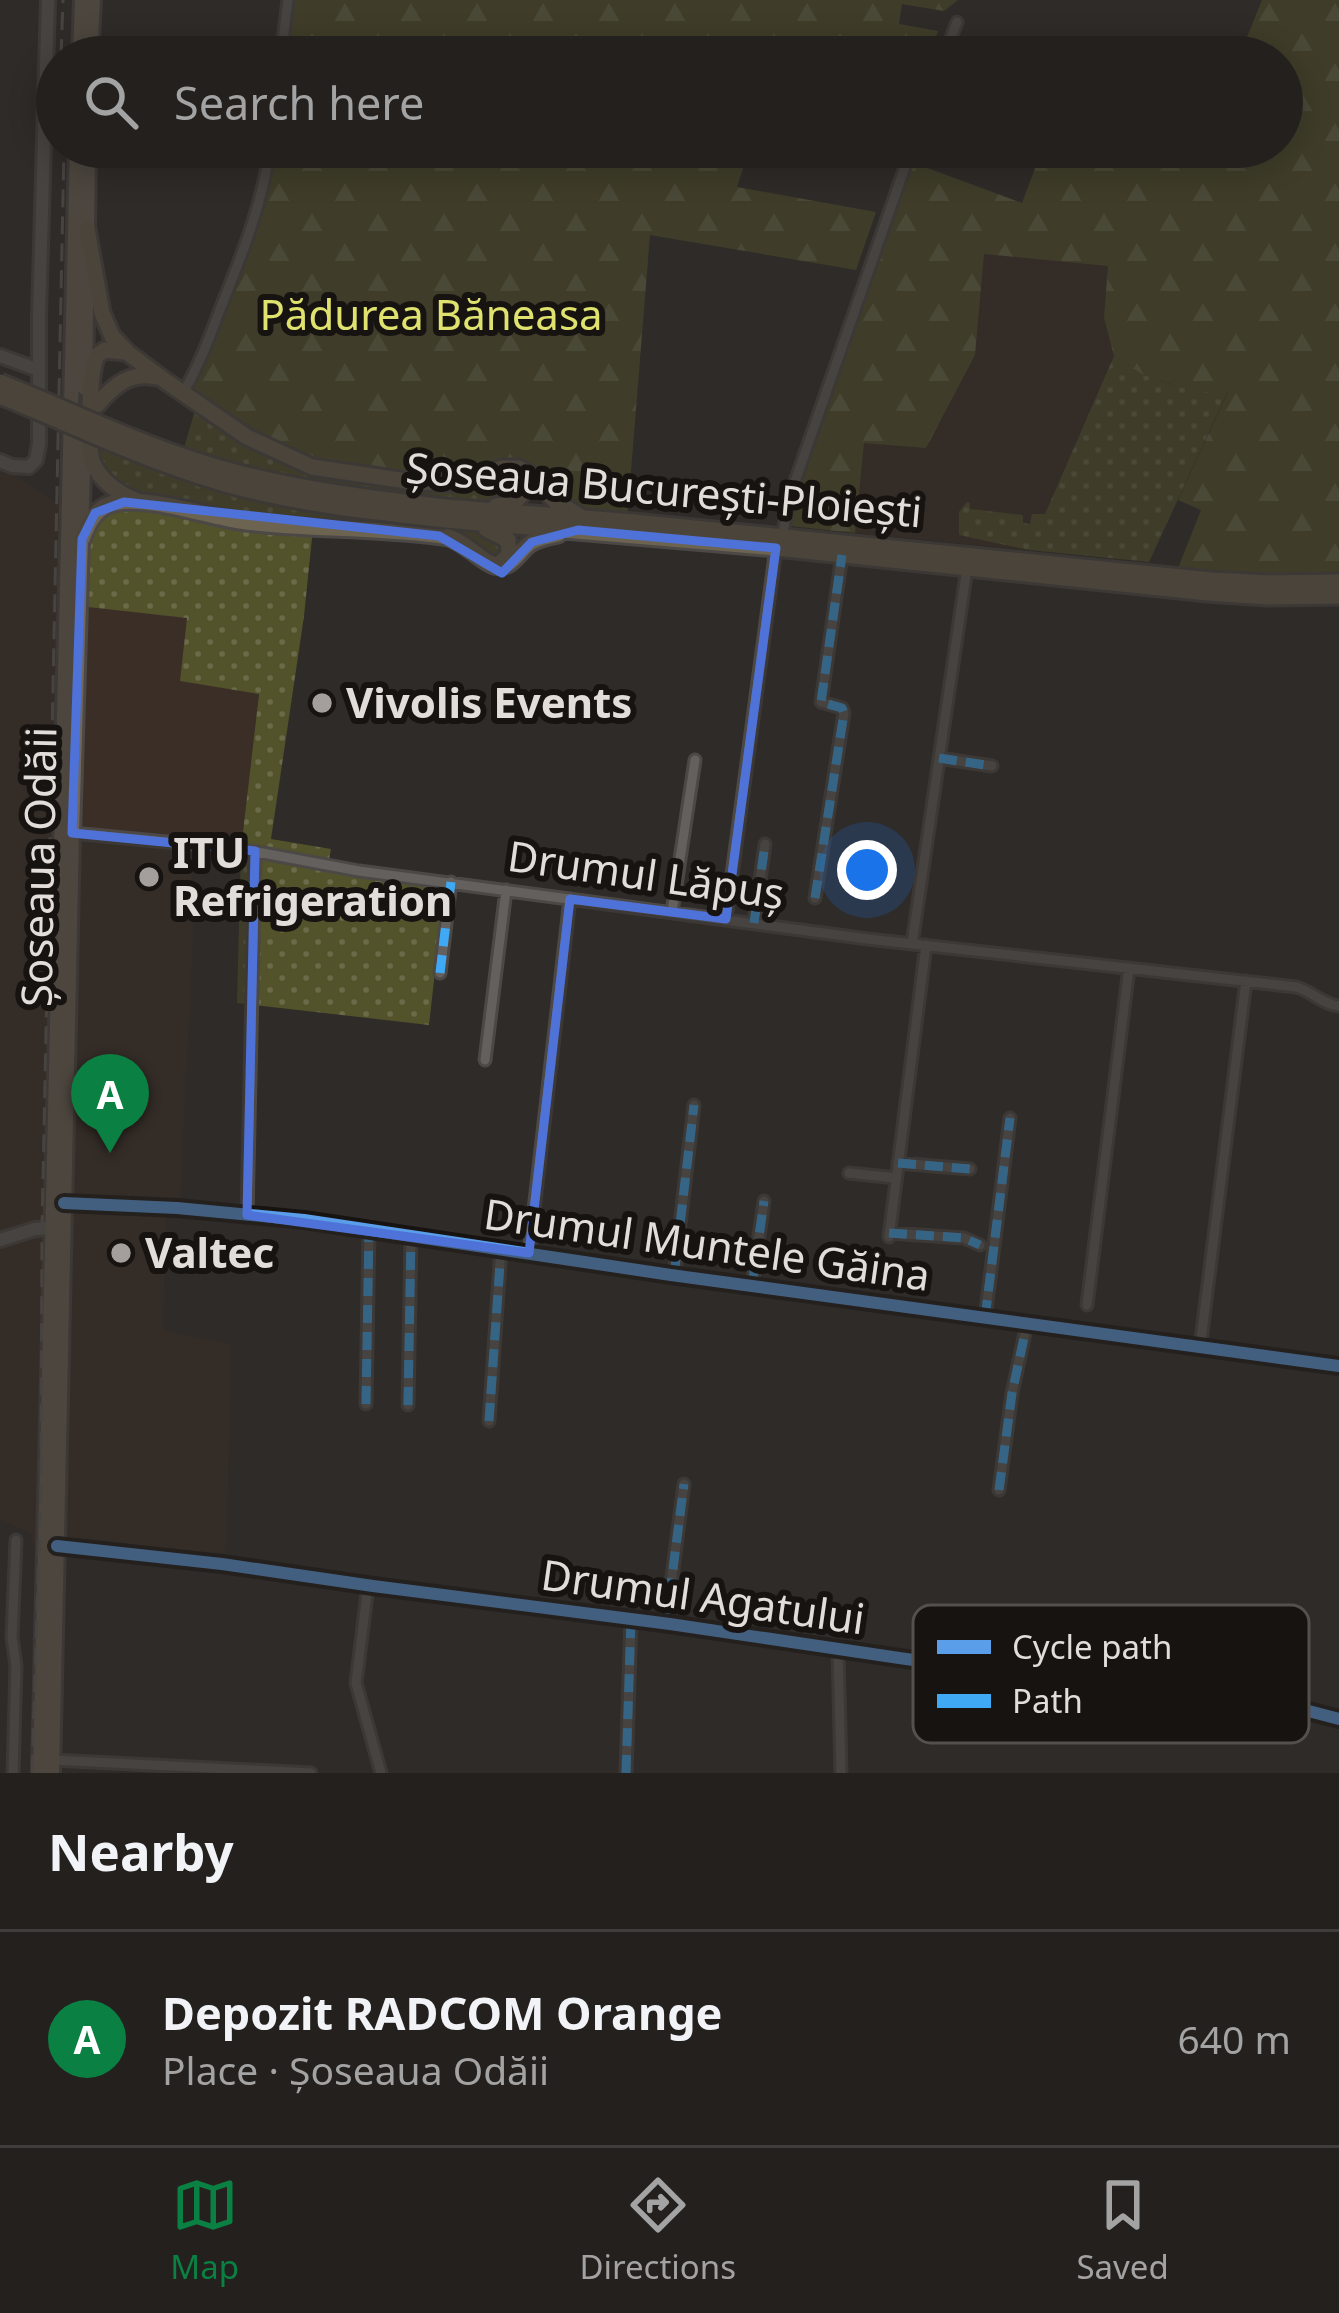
<!DOCTYPE html>
<meta charset="utf-8">
<style>
:root{--surface:#23201e;--page:#2b2827;--text:#f1f3f6;--muted:#a3a3a4;--line:#403e3c;--accent:#0b8043}
body{margin:0;font-family:"Noto Sans",sans-serif;background:var(--page);color:var(--text)}
.you{position:absolute;left:867px;top:870px;width:42px;height:42px;margin:-30px;border:9px solid #fff;border-radius:50%;background:#1a73e8;box-shadow:0 0 0 18px #1a73e833}
.badge{display:grid;place-items:center;width:78px;height:78px;border-radius:50%;background:var(--accent);color:#fff;font-size:39px;font-weight:700}
.pin{position:absolute;translate:-50% -99px;filter:drop-shadow(0 3px 6px #0008)}
.pin::after{content:'';position:absolute;top:63px;width:42px;height:36px;background:inherit;clip-path:polygon(0 0,100% 0,50% 100%)}
.list{margin:0;padding:0;list-style:none}
h2{display:flex;justify-content:space-between;align-items:center;height:156px;margin:0;padding:0 48px;font-size:51px}
h2 small{font-size:39px;font-weight:400;color:var(--muted)}
.list li{display:grid;grid-template-columns:78px 1fr auto;gap:36px;align-items:center;box-sizing:border-box;height:216px;padding:0 48px;border-top:3px solid var(--line)}
.list b{display:block;font-size:45px;white-space:nowrap}
.list p{margin:0;font-size:39px;white-space:nowrap;color:var(--muted)}
.list em{font-size:39px;font-style:normal;color:var(--muted)}
.icon{flex:none;width:66px;height:66px;fill:none;stroke:currentColor;stroke-width:2;stroke-linecap:round;stroke-linejoin:round}
.map{position:relative;flex:none;width:1339px;height:1773px;overflow:hidden}
.search{position:absolute;background:var(--surface);box-shadow:0 6px 30px #0003;left:36px;right:36px;top:36px;height:132px;display:flex;align-items:center;gap:30px;box-sizing:border-box;padding:0 42px;border-radius:66px;color:var(--muted);font-size:45px}
.sheet{height:372px;background:var(--surface)}
nav{display:flex;justify-content:space-around;align-items:center;box-sizing:border-box;height:168px;border-top:3px solid var(--line);background:var(--surface);font-size:33px;color:var(--muted)}
nav a{display:grid;justify-items:center;gap:6px}
nav .on{color:var(--accent)}
.map>svg:first-child{display:block}
.built{fill:#3b2e27}
.grass{fill:url(#grass-dots)}
.forest{fill:url(#forest-firs)}
.lines{fill:none;stroke-linecap:round;stroke-linejoin:round}
.street-casing{stroke:#4c4846;stroke-width:15}
.secondary-casing{stroke:#4c4846;stroke-width:18}
.primary-casing{stroke:#4c4846;stroke-width:20}
.highway-casing{stroke:#4c4846;stroke-width:21}
.street{stroke:#63605e;stroke-width:9}
.secondary{stroke:#63605e;stroke-width:12}
.primary{stroke:#70675a;stroke-width:14}
.highway{stroke:#6c6351;stroke-width:15}
.rail{stroke:#63615e;stroke-width:3;stroke-dasharray:18 9;stroke-linecap:butt}
.highway-bridge-casing{stroke:#4c4846;stroke-width:21;stroke-linecap:butt}
.highway-bridge{stroke:#6c6351;stroke-width:15}
.quiet{stroke:#3fa9f5;stroke-width:9;stroke-dasharray:18 9;stroke-linecap:butt}
.cycleway-casing{stroke:#171311;stroke-width:20}
.cycleway{stroke:#5a9eea;stroke-width:12}
.marked{fill:none;stroke:#4e72d8;stroke-width:9;stroke-linejoin:round}
.poi-dot{fill:#a49f9c;stroke:#171311;stroke-width:4.5}
.labels{text-anchor:middle;stroke-width:12;stroke-linejoin:round;paint-order:stroke}
.park-label{font-size:42px;fill:#dfe26e;stroke:#171311}
.street-label{font-size:42px;fill:#e3ddda;stroke:#171311}
.poi-label{font-size:42px;font-weight:bold;fill:#e3ddda;stroke:#171311;text-anchor:start}
.key{fill:#171311;stroke:#54504d;stroke-width:3}
.key-label{font-size:33px;fill:#e3ddda}
</style>
<div class="map">
<svg width="1339" height="1773" viewBox="0 0 1339 1773">
<defs>
<pattern id="grass-dots" width="8" height="8" patternUnits="userSpaceOnUse" patternTransform="scale(3)"><rect width="8" height="8" fill="#52522b"/><path d="M2 2h.1M6 6h.1" fill="none" stroke="#6b6a49" stroke-width="1.8" stroke-linecap="round"/></pattern>
<pattern id="forest-firs" width="22" height="20" patternUnits="userSpaceOnUse" patternTransform="scale(3)"><rect width="22" height="20" fill="#52522b"/><path d="M5 1l3.5 6h-7zM16 11l3.5 6h-7z" fill="#6b6a49"/></pattern>
</defs>
<rect width="100%" height="100%" fill="#2f2b28"/>
<!-- built -->
<path class="built" d="M984 254 1109 266 1104 318 1114 356 1029 550 855 533 864 442 926 448 975 355Z
M0 464 84 523 187 618 259 693 241 849 191 844 193 937 180 1201 166 1202 163 1330 231 1345 226 1569 32 1545V1534L0 1519Z"/>
<!-- grass -->
<path class="grass" d="M1114 356C1153 381 1181 392 1228 391L1149 562 1029 550 959 535V512L967 502 970 503V509L1023 515V523L1030 524 1032 514H1045Z
M196 407 502 468 523 483 505 506 349 496 182 455Z
M94 435 466 522 504 537 503 562 464 543 313 528 304 616 271 839 331 849 328 865 445 882 429 1025 237 1003 241 849 259 694 180 681 187 618 79 606 82 539 116 502 114 481 97 459Z"/>
<!-- forest -->
<path class="forest" d="M288 0H958L944 11 902 4 899 24 938 31 929 57H869L788 42 782 57H281Z
M1262 0H1339V582L1175 576 1201 510 1178 500 1228 392H1195L1144 375 1114 356 1104 318 1108 266 984 254 975 355 926 448 864 443 855 533 790 526 789 512 794 494 911 162 1022 203 1043 147H1282V57H1239Z
M270 147H750L737 187 876 212 856 270 650 235 627 521 583 518 518 468 465 483 312 467 184 393 240 262Z"/>
<g class="lines">
<!-- street casing -->
<g class="street-casing">
<path id="street" d="M281 57 288 0
M944 57 957 22
M183 393C199 366 210 336 221 307 242 255 263 203 270 147
M782 537 791 493 912 147
M939 758 992 766
M72 833 241 849 359 871 868 939 1296 987C1312 991 1323 1005 1339 1006
M815 898 844 713 842 708 821 702 842 555
M672 912 695 760
M726 919 776 548
M754 923 765 844
M912 944 967 568
M440 973 451 882
M485 1060 506 890
M898 1163 970 1169
M849 1173 896 1178
M64 1203 177 1208 304 1220 671 1275 1339 1366
M247 1215 255 852
M889 1233 964 1238 980 1245
M889 1237 926 945
M529 1253 570 899
M674 1276 694 1105
M752 1286 764 1201
M1087 1305 1129 968
M985 1318 1010 1118
M1200 1348 1246 981
M366 1404 369 1230
M408 1405 411 1236
M489 1421 501 1249
M999 1490 1012 1393 1027 1324
M57 1546 222 1564 373 1586 670 1624 906 1659 1301 1709 1339 1719
M368 1586 356 1683 381 1773
M666 1623 684 1484
M838 1650 841 1773
M53 1760 311 1773
M13 1773 16 1666 12 1637 16 1540
M626 1773 631 1619"/>
</g>
<!-- secondary casing -->
<g class="secondary-casing">
<path id="secondary" d="M0 356 39 370
M0 461 12 466 29 467 36 460 39 444V316L48 0
M0 1240 35 1229 52 1228"/>
</g>
<!-- primary casing -->
<g class="primary-casing">
<path id="primary" d="M80 57 82 0
M90 57 93 0
M85 388 88 147
M40 1773 77 147
M52 1773 72 833 84 440"/>
</g>
<!-- highway casing -->
<g class="highway-casing">
<path id="highway" d="M87 229 102 313 112 336 128 353 164 380 247 437 312 467 413 482 465 483 502 468H518L528 473 555 501 581 517
M125 352 105 350C97 356 96 354 94 365 90 380 87 450 93 463 101 482 118 493 137 501
M97 405C113 386 130 371 156 377
M496 506 513 504 522 494 521 479 510 470
M446 507 634 522 1211 580 1269 583 1339 582
M446 520 776 548 1208 593 1268 597 1339 596
M486 529 508 540 509 555 499 564
M82 539C89 521 97 505 118 502 156 497 207 517 246 522 313 530 382 527 449 537 466 543 475 555 490 563 510 573 516 553 530 543 538 538 548 536 558 534"/>
</g>
<!-- street -->
<use href="#street" class="street"/>
<!-- secondary -->
<use href="#secondary" class="secondary"/>
<!-- primary -->
<use href="#primary" class="primary"/>
<!-- highway -->
<use href="#highway" class="highway"/>
<!-- rail -->
<path class="rail" d="M61 57 63 0
M32 1773 41 1483 42 1228 64 147"/>
<!-- highway-bridge casing -->
<g class="highway-bridge-casing">
<path id="highway-bridge" d="M0 382C77 413 154 451 235 472 304 490 375 499 446 507
M0 396C74 426 148 462 225 484 297 504 372 512 446 520"/>
</g>
<!-- highway-bridge -->
<use href="#highway-bridge" class="highway-bridge"/>
<!-- quiet -->
<path class="quiet" d="M939 758 992 766
M815 898 844 713 842 708 821 702 842 555
M754 923 765 844
M440 973 451 882
M898 1163 970 1169
M889 1233 964 1238 980 1245
M674 1276 694 1105
M752 1286 764 1201
M985 1318 1010 1118
M366 1404 369 1230
M408 1405 411 1236
M489 1421 501 1249
M999 1490 1012 1393 1027 1324
M666 1623 684 1484
M626 1773 631 1619"/>
<!-- cycleway casing -->
<g class="cycleway-casing">
<path id="cycleway" d="M64 1203 177 1208 304 1220 671 1275 1339 1366
M57 1546 222 1564 373 1586 670 1624 906 1659 1301 1709 1339 1719"/>
</g>
<!-- cycleway -->
<use href="#cycleway" class="cycleway"/>
</g>
<!-- marked area -->
<path d="M0 0H1339V1773H0ZM124 502 439 536 502 573 532 542 578 530 776 548 726 919 570 899 529 1253 247 1215 255 851 72 833 82 539 95 513Z" fill="#2f2b28" fill-opacity=".55" fill-rule="evenodd"/>
<path class="marked" d="M124 502 439 536 502 573 532 542 578 530 776 548 726 919 570 899 529 1253 247 1215 255 851 72 833 82 539 95 513Z"/>
<!-- markers -->
<g class="poi-dot">
<circle cx="322" cy="703" r="12"/>
<circle cx="149" cy="877" r="12"/>
<circle cx="121" cy="1253" r="12"/>
</g>
<g class="labels">
<!-- park labels -->
<g class="park-label">
<text x="431" y="330">Pădurea Băneasa</text>
</g>
<!-- street labels -->
<g class="street-label">
<text transform="translate(664 490) rotate(5)" y="15">Șoseaua București-Ploiești</text>
<text transform="translate(39 867) rotate(-89)" y="15">Șoseaua Odăii</text>
<text transform="translate(646 875) rotate(8)" y="15">Drumul Lăpuș</text>
<text transform="translate(707 1245) rotate(8)" y="15">Drumul Muntele Găina</text>
<text transform="translate(703 1597) rotate(8)" y="15">Drumul Agatului</text>
</g>
<!-- poi labels -->
<g class="poi-label">
<text x="346" y="718">Vivolis Events</text>
<text x="173" y="868">ITU<tspan x="173" dy="48">Refrigeration</tspan></text>
<text x="145" y="1268">Valtec</text>
</g>
</g>
<!-- legend -->
<rect x="913" y="1605" width="396" height="138" rx="18" class="key"/>
<rect x="937" y="1640" width="54" height="14" fill="#5a9eea"/>
<rect x="937" y="1694" width="54" height="14" fill="#3fa9f5"/>
<g class="key-label">
<text x="1012" y="1659">Cycle path</text>
<text x="1012" y="1713">Path</text>
</g>
</svg>
<div class="you"></div>
<div class="pin badge" style="left:110px;top:1153px">A</div>
<div class="search"><svg class="icon" aria-label="search" viewBox="0 0 24 24"><circle cx="10" cy="10" r="6"/><path d="M15 15l6 6"/></svg>Search here</div>
</div>
<section class="sheet">
<h2>Nearby<small></small></h2>
<ul class="list">
<li><span class="badge">A</span><div><b>Depozit RADCOM Orange</b><p>Place · Șoseaua Odăii</p></div><em>640 m</em></li>
</ul>
</section>
<nav>
<a class="on"><svg class="icon" aria-label="map" viewBox="0 0 24 24"><path d="M3 6l6-2 6 2 6-2v14l-6 2-6-2-6 2zM9 4v14M15 6v14"/></svg>Map</a>
<a><svg class="icon" aria-label="directions" viewBox="0 0 24 24"><path d="M12 3l9 9-9 9-9-9zM9 14v-3h6M13 9l2 2-2 2"/></svg>Directions</a>
<a><svg class="icon" aria-label="saved" viewBox="0 0 24 24"><path d="M7 4h10v16l-5-4-5 4z"/></svg>Saved</a>
</nav>
